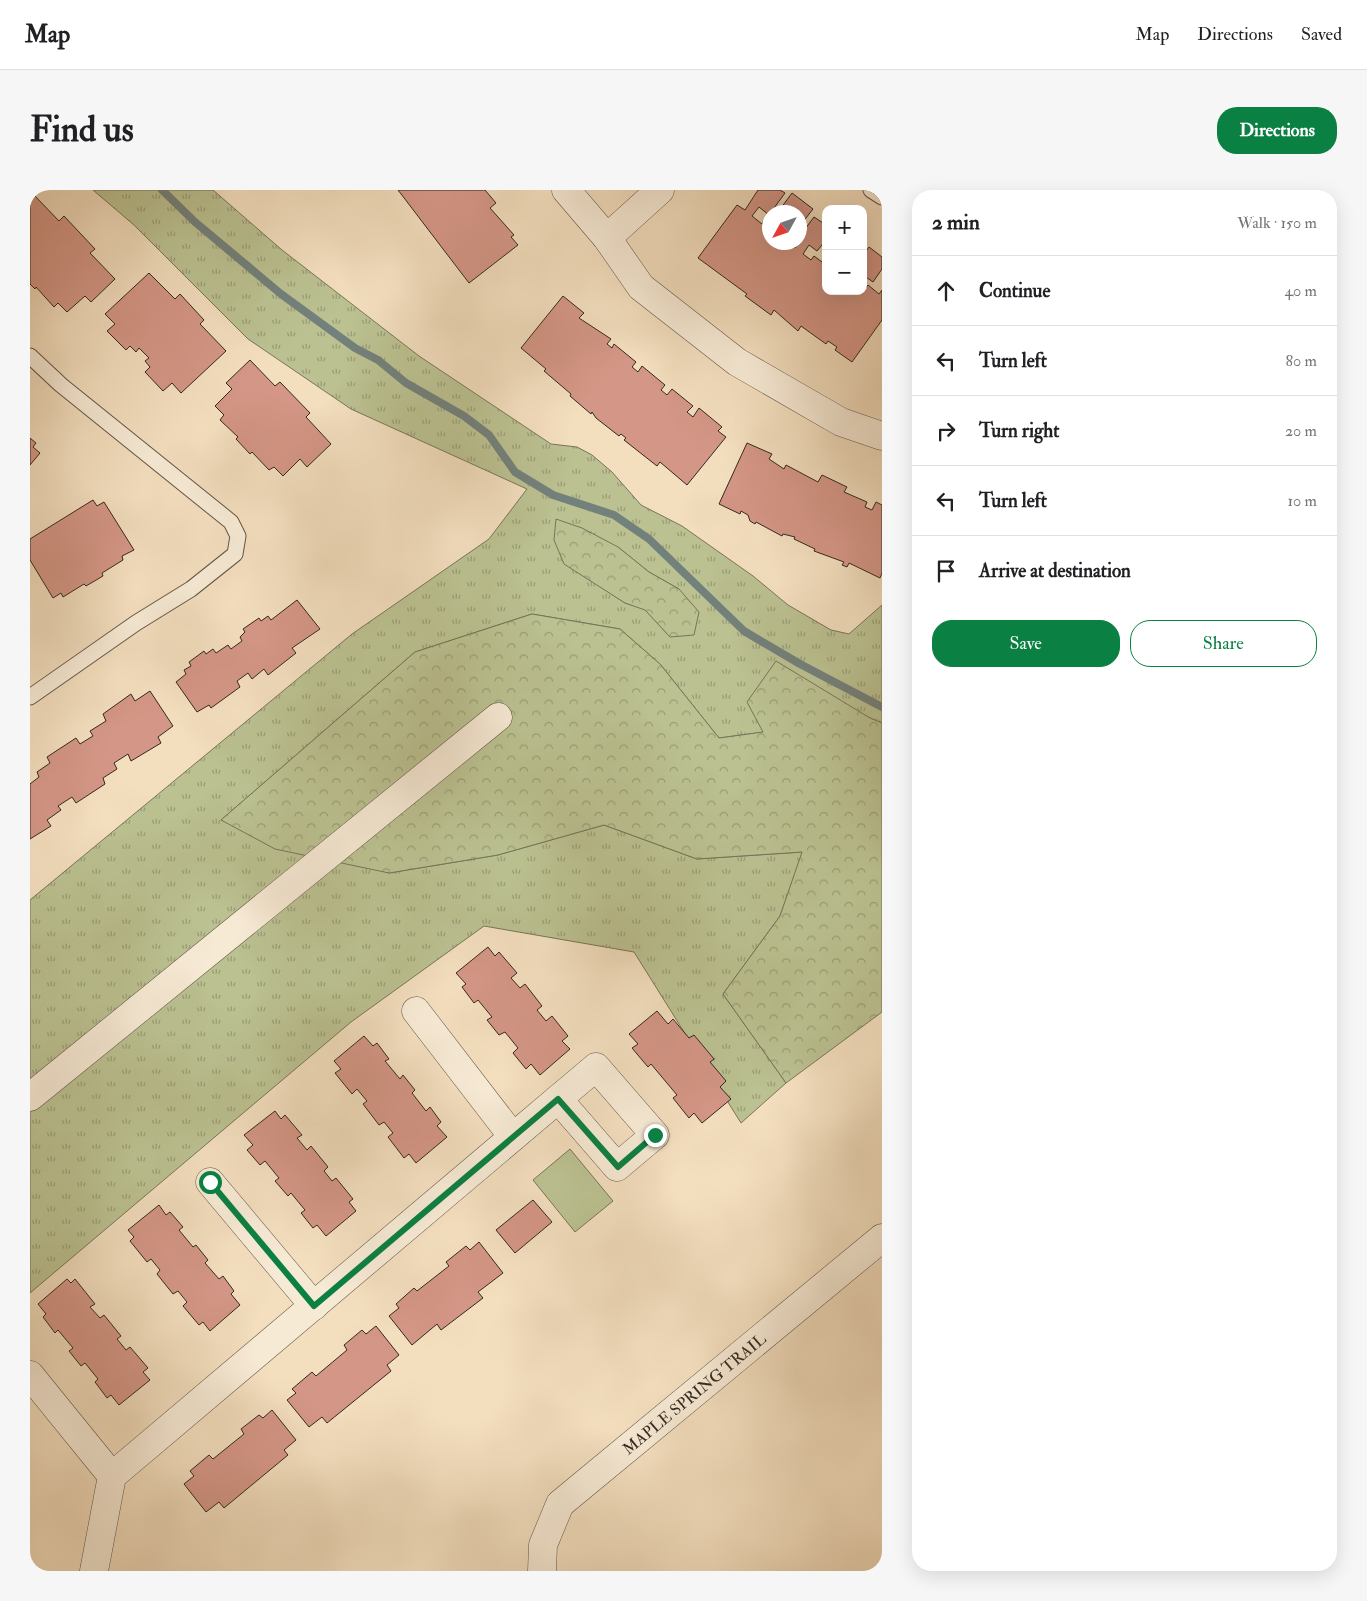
<!DOCTYPE html>
<meta charset="utf-8">
<style>
:root{--surface:#fff;--page:#f6f6f6;--text:#202124;--muted:#757577;--line:#e0e0e0;--accent:#0b8043}
body{margin:0;font-family:"IM FELL Double Pica",serif;background:var(--page);color:var(--text)}
.controls{position:absolute;right:15px;top:15px;display:grid;overflow:hidden;border-radius:10px;box-shadow:0 5px 20px #0002}
.controls button{width:45px;height:45px;display:grid;place-items:center;padding:0;border:0;border-bottom:1px solid var(--line);background:var(--surface);color:var(--text);font:25px sans-serif}
.compass{position:absolute;left:732px;top:15px;width:45px;height:45px;border-radius:50%;background:var(--surface);box-shadow:0 5px 20px #0002;rotate:230deg}
.stop{position:absolute;width:15px;height:15px;margin:-11px;border:4px solid #0b8043;border-radius:50%;background:#fff}
.stop.end{background:#0b8043;border-color:#fff;box-shadow:0 1px 5px #0008}
.list{margin:0;padding:0;list-style:none}
h2{display:flex;justify-content:space-between;align-items:center;height:65px;margin:0;padding:0 20px;font-size:21px}
h2 small{font-size:16px;font-weight:400;color:var(--muted)}
.list li{display:grid;grid-template-columns:32px 1fr auto;gap:15px;align-items:center;box-sizing:border-box;height:70px;padding:0 20px;border-top:1px solid var(--line)}
.list b{display:block;font-size:19px;white-space:nowrap}
.list em{font-size:16px;font-style:normal;color:var(--muted)}
.actions{display:flex;gap:10px;padding:15px 20px}
.actions a{flex:1;padding:11px 0;border:1px solid var(--accent);border-radius:20px;text-align:center;font-size:18px;color:var(--accent)}
.actions .main{background:var(--accent);color:#fff}
.icon{flex:none;width:28px;height:28px;fill:none;stroke:currentColor;stroke-width:2;stroke-linecap:round;stroke-linejoin:round}
.map{position:relative;flex:none;width:852px;height:1381px;overflow:hidden;border-radius:20px}
header{display:flex;align-items:center;gap:30px;box-sizing:border-box;height:70px;padding:0 25px;background:var(--surface);border-bottom:1px solid var(--line)}
header strong{font-size:24px}
nav{display:flex;gap:28px;margin-inline-start:auto;font-size:18px}
.intro{display:flex;align-items:center;justify-content:space-between;box-sizing:border-box;height:120px;padding:0 30px}
h1{margin:0;font-size:35px}
.button{padding:12px 22px;border-radius:20px;background:var(--accent);color:#fff;font-size:18px;font-weight:700}
main{display:flex;gap:30px;padding:0 30px}
aside{flex:1;background:var(--surface);border-radius:20px;box-shadow:0 5px 20px #0002}
.map>svg:first-child{display:block}
.grass{fill:url(#grass-tufts);stroke:#777559;fill-rule:evenodd}
.forest{fill:url(#forest-crowns);stroke:#777559}
.park{fill:#bbc191;stroke:#777559}
.lines{fill:none;stroke-linecap:round;stroke-linejoin:round}
.stream{stroke:#73817c;stroke-width:8}
.building{fill:#d49686;stroke:#332921}
.service-casing{stroke:#635648;stroke-width:17}
.minor-casing{stroke:#635648;stroke-width:29}
.service{stroke:#f7ead5;stroke-width:15}
.minor{stroke:#f7ead5;stroke-width:28}
.route{stroke:#0b8043;stroke-width:6}
.labels{text-anchor:middle;stroke-width:4;stroke-linejoin:round;paint-order:stroke}
.street-label{font-size:16px;fill:#332921;stroke:#f7ead5}
</style>
<header>
<strong>Map</strong>
<nav><a>Map</a><a>Directions</a><a>Saved</a></nav>
</header>
<div class="intro"><h1>Find us</h1><a class="button">Directions</a></div>
<main>
<div class="map">
<svg width="852" height="1381" viewBox="0 0 852 1381">
<defs>
<pattern id="grass-tufts" width="24" height="20" patternUnits="userSpaceOnUse" patternTransform="scale(1.25)"><rect width="24" height="20" fill="#bbc191"/><path d="M3 7l-1-3M5 7V3M7 7l1-3M15 17l-1-3M17 17v-4M19 17l1-3" fill="none" stroke="#999d76"/></pattern>
<pattern id="forest-crowns" width="20" height="18" patternUnits="userSpaceOnUse" patternTransform="scale(1.25)"><rect width="20" height="18" fill="#bbc191"/><path d="M2 6a3 3 0 1 1 6 0M12 15a3 3 0 1 1 6 0" fill="none" stroke="#999d76"/></pattern>
</defs>
<rect width="100%" height="100%" fill="#f3debe"/>
<filter id="stains"><feTurbulence type="fractalNoise" baseFrequency=".004" numOctaves="4"/><feColorMatrix values="0 0 0 0 .2 0 0 0 0 .09 0 0 0 0 .02 0 0 0 .5 -.17"/></filter>
<radialGradient id="worn" r=".72"><stop offset=".6" stop-color="#630" stop-opacity="0"/><stop offset="1" stop-color="#630" stop-opacity=".3"/></radialGradient>
<!-- grass -->
<path class="grass" d="M63 0H183L252 60 389 166 521 254 547 257 562 265 582 282 611 315 652 336 723 386 758 415 801 440 819 444 852 415V533L840 528 689 548 630 474 590 439 502 424 385 462 191 630 359 683 468 665 574 635 667 669 773 662 750 726 693 804 756 893 711 933 604 762 454 736 321 832 0 1103V710L322 444 459 349 497 299 321 219 218 149 104 35ZM588 357 619 382 649 399 640 447 615 419 595 413 571 397Z"/>
<!-- forest -->
<path class="forest" d="M526 329 552 338 588 357 619 382 649 399 669 422 664 445 640 447 615 420 595 413 534 374 524 350Z
M502 424 590 439 630 474 689 548 733 542 717 512 746 471 840 528 852 533V822L756 893 693 804 750 726 772 662 667 669 574 635 468 665 359 683 245 659 191 630 385 462Z"/>
<!-- park -->
<path class="park" d="M540 959 583 1011 545 1042 503 990Z"/>
<g class="lines">
<!-- stream -->
<path class="stream" d="M132 0 165 32 251 104 325 158 348 170 376 193 434 226 459 245 485 282 523 305 584 325 619 349 714 441 770 474 852 517"/>
</g>
<!-- building -->
<path class="building" d="M368 0H455L466 13 460 18 484 45 481 47 488 55 439 93Z
M728 0H750L755 3 739 25 729 17 722 26 732 34 734 30 739 35V52H758L765 58 771 50 769 47 784 27 796 35V50L787 61 779 55 773 64 781 70 784 66 796 75V101H833L838 95 849 104 852 100V130L822 172 805 160 807 157 798 151 796 154 771 136 768 141 744 120 741 125 715 106 717 104 668 68 707 15 715 20Z
M762 3 783 19 769 37V22H748Z
M4 5 29 31 34 26 65 59 60 63 85 89 61 112 55 106 37 122 28 113 24 117 6 97 5 99 0 94V9Z
M839 57 852 67V79L843 92 833 85V65Z
M119 83 145 109 150 104 174 130 170 134 196 161 151 203 142 193 133 201 115 182 120 177 115 171 119 168 109 158 106 162 100 156 96 160 77 141 85 134 75 124Z
M533 106 554 123 549 128 581 149 577 154 582 158 584 154 606 172 602 177 608 182 612 176 635 195 631 200 637 205 642 199 663 216 657 222 663 227 669 218 692 237 688 241 696 247 657 295 630 272 627 276 594 250 596 248 591 244 589 246 566 228 562 222 561 224 540 206 541 204 514 181 516 179 491 158Z
M220 170 245 196 250 192 280 223 276 227 301 254 277 277 270 269 253 286 244 277 239 280 222 262 220 264 206 249 208 247 190 230 194 225 185 216 202 199 196 193Z
M0 248 6 253 3 257 10 263 0 275Z
M717 253 742 264 739 269 754 279 756 275 788 292 792 285 817 297 814 302 837 312 835 317 842 320 846 312 852 315V383L850 388 819 373 817 377 812 375 814 372 784 361 785 359 764 349 765 347 753 344 752 346 726 332 725 334 720 331 718 325 711 321 710 324 689 314Z
M63 310 67 316 74 312 104 360 92 366 93 370 72 383 73 386 56 396 54 394 33 407 31 403 23 408 0 370V349Z
M267 410 290 439 262 458 266 463 238 485 234 479 222 489 218 483 207 491 210 497 181 518 179 515 167 522 146 492 156 484 154 480 161 476 159 472 174 461 176 464 183 459 186 463 198 455 201 459 212 451 210 447 215 442 213 439 229 428 231 431 238 426 241 430Z
M120 501 143 536 128 547 131 553 101 571 98 564 84 573 87 579 73 588 75 594 46 613 42 607 28 616 31 620 17 630 21 636 0 649V594L9 587 7 582 20 573 17 567 46 548 50 554 63 546 60 541 76 531 73 524 101 504 105 511Z
M458 757 465 766 469 762 487 783 481 788 490 798 495 794 512 816 507 820 516 831 522 826 538 846 532 851 540 859 510 885 501 874 496 879 483 863 488 858 475 842 469 845 457 830 462 827 448 810 444 813 432 797 436 794 426 783Z
M627 821 638 834 643 829 659 848 664 845 684 869 680 872 696 891 690 897 701 909 672 933 664 923 659 928 643 908 647 905 621 874 618 877 602 858 608 854 599 844Z
M334 846 343 856 347 853 359 869 355 871 370 889 373 885 385 900 382 903 396 921 400 917 411 932 407 936 417 947 386 973 379 964 374 968 358 947 363 943 354 932 349 935 333 914 337 911 327 899 322 904 305 883 311 879 304 871Z
M245 921 251 929 255 925 272 945 267 948 277 960 281 956 298 977 294 981 302 991 306 988 323 1009 319 1012 326 1021 296 1046 287 1035 283 1038 271 1023 275 1020 261 1003 258 1006 245 991 249 988 235 971 230 975 217 960 223 955 214 945Z
M503 1010 522 1032 485 1063 466 1040Z
M129 1015 136 1025 140 1022 153 1037 149 1040 163 1057 166 1055 178 1070 175 1073 189 1089 193 1086 204 1101 201 1104 210 1115 180 1141 173 1132 169 1135 153 1116 157 1112 148 1101 143 1104 127 1084 130 1080 121 1069 117 1072 100 1051 104 1047 98 1040Z
M449 1052 473 1083 448 1102 453 1108 411 1140 407 1134 382 1155 359 1126 369 1118 366 1114 384 1098 387 1101 419 1076 416 1072 436 1056 440 1060Z
M37 1089 41 1093 45 1089 65 1114 60 1117 70 1128 74 1125 91 1146 87 1149 96 1160 100 1157 118 1178 113 1182 120 1190 89 1215 81 1205 77 1208 65 1192 68 1189 55 1173 51 1176 39 1161 43 1158 28 1140 25 1143 13 1127 16 1124 8 1114Z
M346 1136 369 1165 357 1175 361 1181 297 1233 292 1227 279 1237 257 1210 266 1203 262 1199 282 1182 286 1186 317 1160 314 1155 332 1140 336 1144Z
M242 1220 266 1250 254 1260 258 1265 194 1318 189 1312 176 1322 154 1294 164 1286 160 1281 179 1265 183 1269 214 1244 211 1239 229 1225 233 1228Z"/>
<g class="lines">
<!-- service casing -->
<g class="service-casing">
<path id="service" d="M841 0 852 7
M0 166 31 195 201 332 208 346 205 364 161 399 106 433 0 507"/>
</g>
<!-- minor casing -->
<g class="minor-casing">
<g id="minor">
<path d="M536 0 577 48 611 97 707 172 811 232 852 246"/>
<path d="M577 48 630 0"/>
<path d="M386 821 483 947"/>
<path d="M566 877 625 945 587 977 528 909Z"/>
<path d="M0 907 468 527"/>
<path d="M180 992 284 1116"/>
<path d="M0 1185 82 1286 64 1381"/>
<path d="M82 1286 528 909"/>
<path id="s1" d="M512 1381 513 1355 530 1314 852 1048"/>
</g>
</g>
<!-- service -->
<use href="#service" class="service"/>
<!-- minor -->
<use href="#minor" class="minor"/>
</g>
<g class="lines">
<!-- route -->
<path class="route" d="M180 992 284 1116 528 909 588 977 625 945"/>
</g>
<g class="labels">
<!-- street labels -->
<g class="street-label">
<text dy="6" stroke="none"><textPath href="#s1" startOffset="244">MAPLE SPRING TRAIL</textPath></text>
</g>
</g>
<rect width="100%" height="100%" filter="url(#stains)"/>
<rect width="100%" height="100%" fill="url(#worn)"/>
</svg>
<div class="controls">
<button>+</button>
<button>−</button>
</div>
<svg class="compass" viewBox="-18 -18 36 36"><path d="M0-13l5 13h-10z" fill="#e53935"/><path d="M0 13l5-13h-10z" fill="#757577"/></svg>
<div class="stop" style="left:180px;top:992px"></div>
<div class="stop end" style="left:625px;top:945px"></div>
</div>
<aside>
<h2>2 min<small>Walk · 150 m</small></h2>
<ul class="list">
<li><svg class="icon" aria-label="ahead" viewBox="0 0 24 24"><path d="M12 20V5M6 11l6-6 6 6"/></svg><div><b>Continue</b></div><em>40 m</em></li>
<li><svg class="icon" aria-label="left" viewBox="0 0 24 24"><path d="M17 20v-9H6M10 6l-5 5 5 5"/></svg><div><b>Turn left</b></div><em>80 m</em></li>
<li><svg class="icon" aria-label="right" viewBox="0 0 24 24"><path d="M7 20v-9h11M14 6l5 5-5 5"/></svg><div><b>Turn right</b></div><em>20 m</em></li>
<li><svg class="icon" aria-label="left" viewBox="0 0 24 24"><path d="M17 20v-9H6M10 6l-5 5 5 5"/></svg><div><b>Turn left</b></div><em>10 m</em></li>
<li><svg class="icon" aria-label="arrive" viewBox="0 0 24 24"><path d="M6 21V4h12l-3 4 3 4H6"/></svg><div><b>Arrive at destination</b></div></li>
</ul>
<div class="actions"><a class="main">Save</a><a>Share</a></div>
</aside>
</main>
